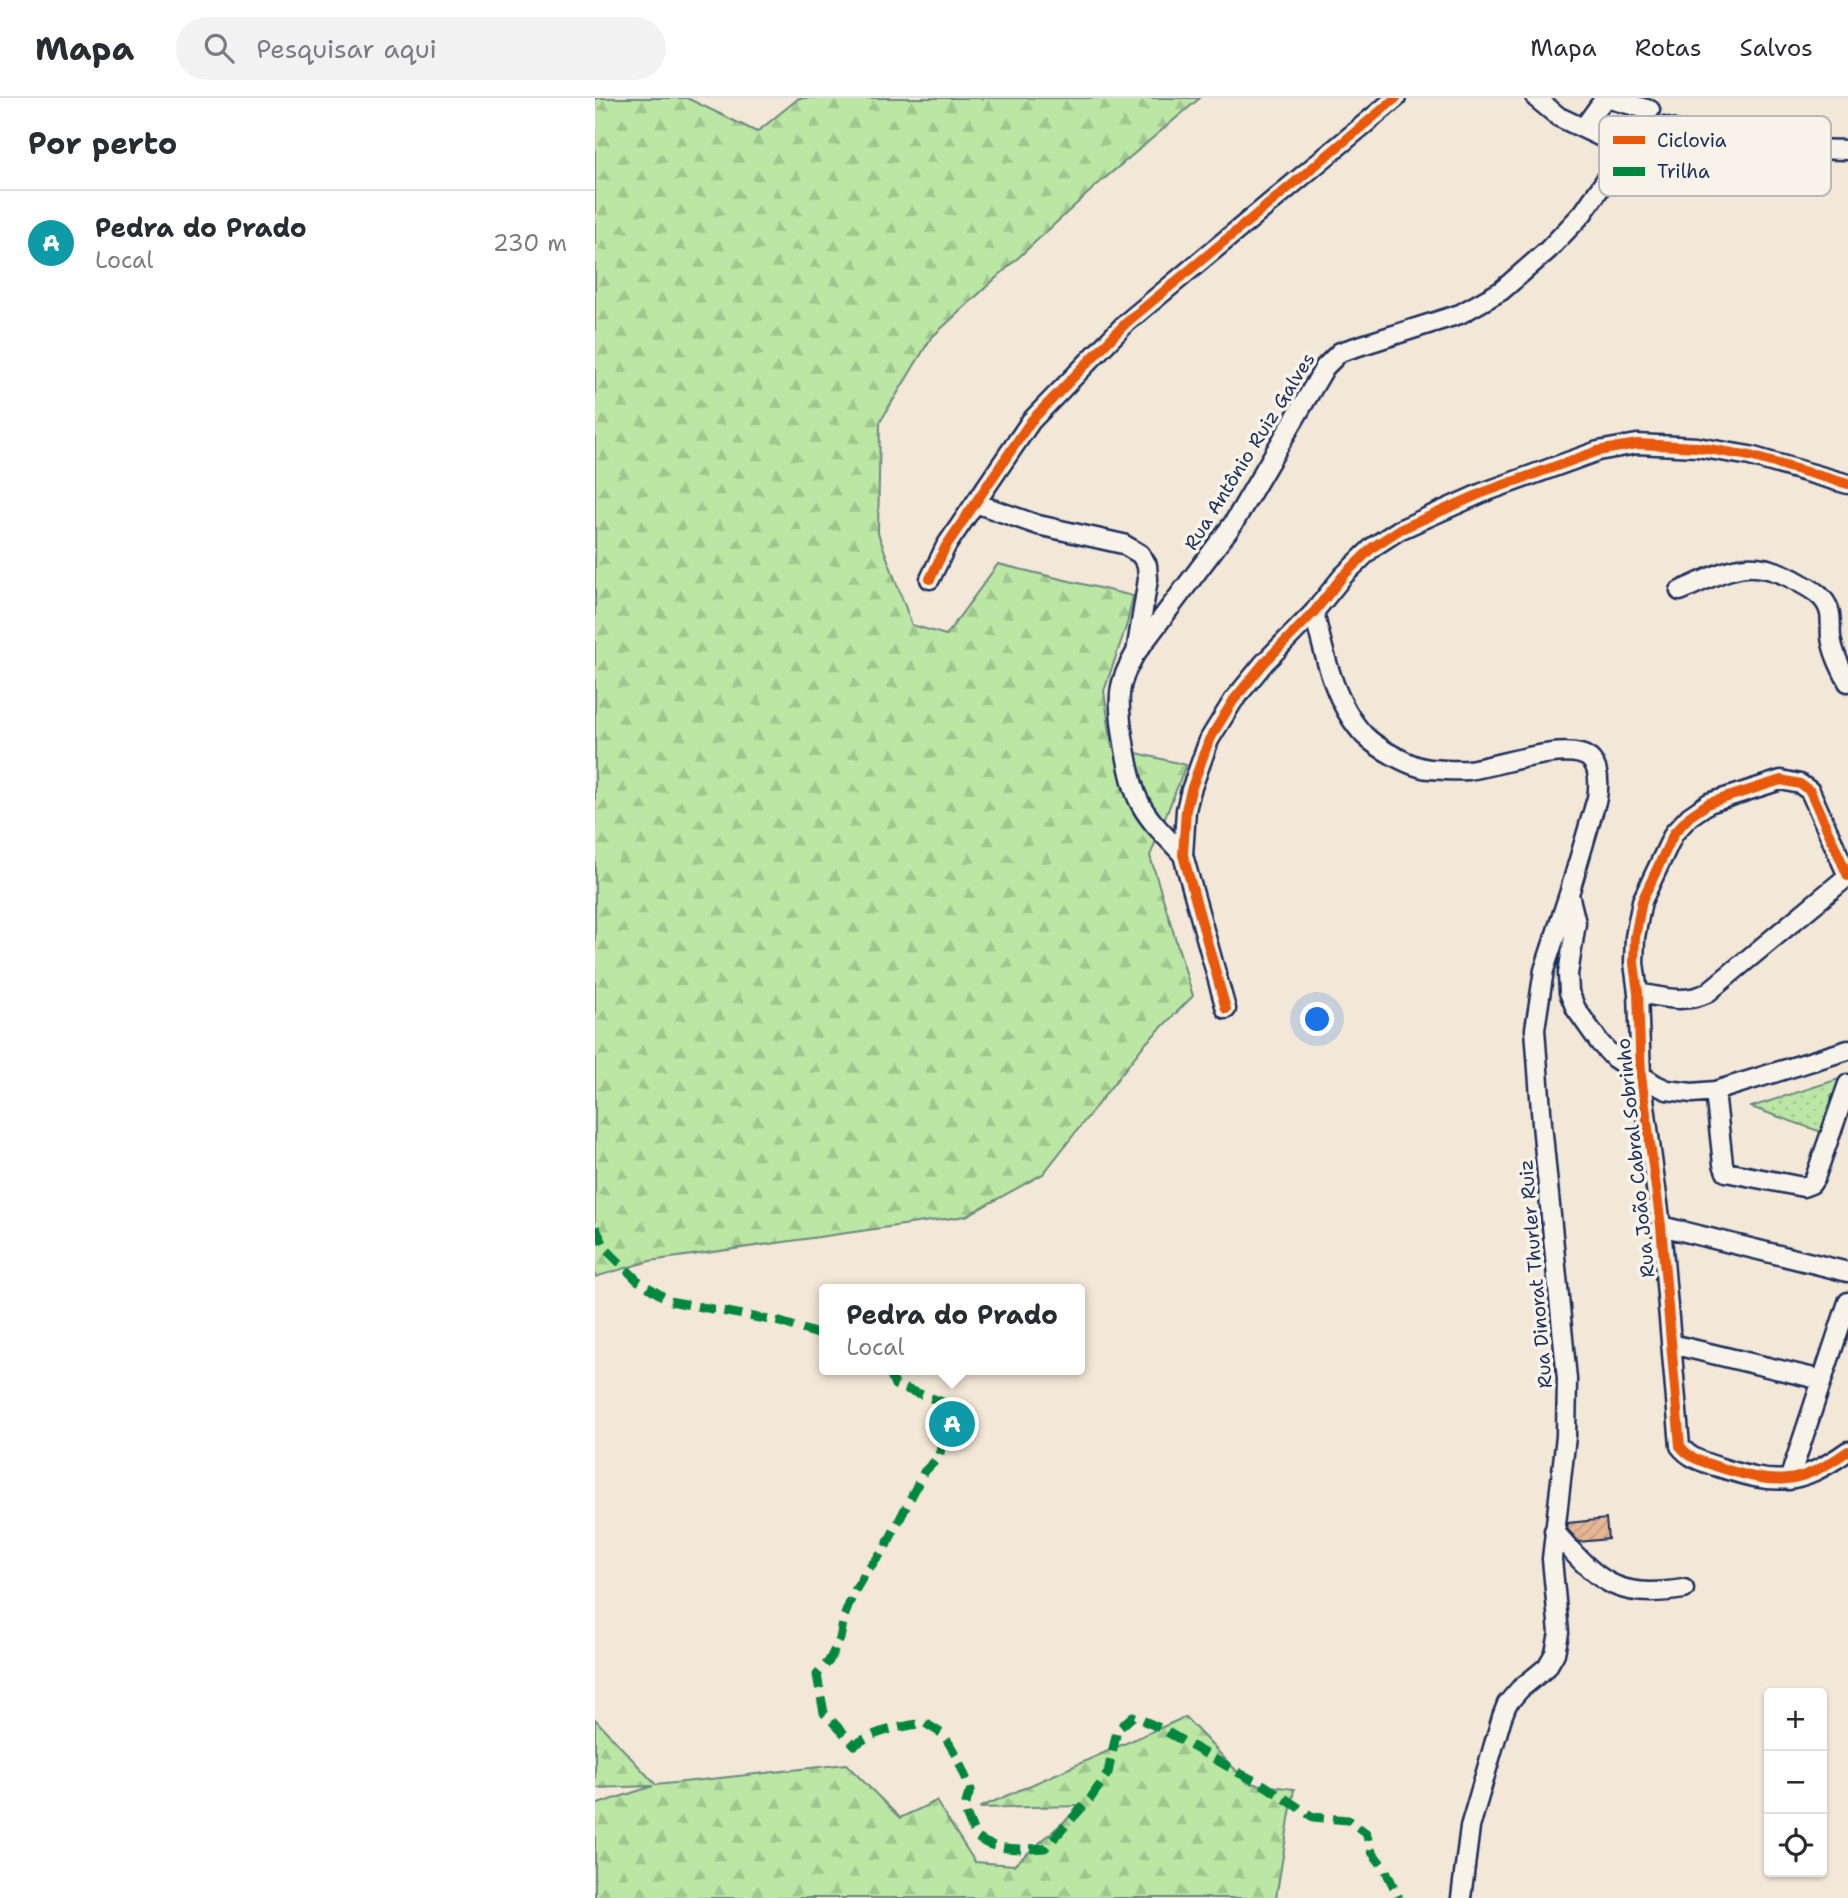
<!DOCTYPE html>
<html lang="pt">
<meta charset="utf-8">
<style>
:root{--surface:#fff;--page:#f2f2f3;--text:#2b2b33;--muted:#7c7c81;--line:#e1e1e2;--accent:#ea580c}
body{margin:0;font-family:"Shantell Sans",sans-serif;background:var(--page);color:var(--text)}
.controls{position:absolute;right:21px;bottom:21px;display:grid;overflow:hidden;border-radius:7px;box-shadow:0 2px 5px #0004}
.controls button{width:63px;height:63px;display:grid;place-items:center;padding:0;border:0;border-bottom:2px solid var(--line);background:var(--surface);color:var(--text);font:35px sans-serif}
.you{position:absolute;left:723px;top:922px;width:24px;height:24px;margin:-18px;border:5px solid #fff;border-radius:50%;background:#1a73e8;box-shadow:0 0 0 10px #1a73e833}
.badge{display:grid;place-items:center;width:46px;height:46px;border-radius:50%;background:var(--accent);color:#fff;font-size:23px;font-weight:700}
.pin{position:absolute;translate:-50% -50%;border:4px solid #fff;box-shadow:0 2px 7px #0006}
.popup{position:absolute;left:224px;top:1186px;width:266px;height:91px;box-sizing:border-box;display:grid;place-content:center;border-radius:7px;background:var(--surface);filter:drop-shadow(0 2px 5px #0005);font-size:23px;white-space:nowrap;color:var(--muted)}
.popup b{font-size:26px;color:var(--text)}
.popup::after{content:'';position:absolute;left:50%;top:100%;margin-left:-14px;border:14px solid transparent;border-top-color:var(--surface)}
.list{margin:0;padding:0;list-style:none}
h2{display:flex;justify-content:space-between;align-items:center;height:91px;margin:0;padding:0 28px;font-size:30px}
h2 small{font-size:23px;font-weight:400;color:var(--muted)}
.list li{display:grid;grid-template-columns:46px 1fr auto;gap:21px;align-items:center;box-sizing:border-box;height:105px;padding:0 28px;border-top:2px solid var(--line)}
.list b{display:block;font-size:26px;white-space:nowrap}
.list p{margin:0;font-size:23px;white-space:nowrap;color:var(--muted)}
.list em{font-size:23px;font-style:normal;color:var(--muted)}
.icon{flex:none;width:38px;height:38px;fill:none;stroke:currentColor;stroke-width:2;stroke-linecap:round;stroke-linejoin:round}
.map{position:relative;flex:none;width:1253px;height:1800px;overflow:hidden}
header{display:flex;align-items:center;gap:42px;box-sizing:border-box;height:98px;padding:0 35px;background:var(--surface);border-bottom:2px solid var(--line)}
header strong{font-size:33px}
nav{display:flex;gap:38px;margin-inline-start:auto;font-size:24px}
.search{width:490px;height:63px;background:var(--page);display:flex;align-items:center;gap:18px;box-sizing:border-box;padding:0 24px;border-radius:38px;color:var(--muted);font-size:26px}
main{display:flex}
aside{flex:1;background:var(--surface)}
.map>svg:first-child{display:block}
.forest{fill:url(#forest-firs);stroke:#6b8a80;stroke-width:2}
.park{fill:url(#park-dots);stroke:#6b8a80;stroke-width:2}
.building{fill:url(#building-hatch);stroke:#1b2f5e;stroke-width:2}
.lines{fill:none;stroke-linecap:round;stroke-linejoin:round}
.minor-casing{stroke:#1b2f5e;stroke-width:23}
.minor{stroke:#f7f3e8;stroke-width:18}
.quiet{stroke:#00873e;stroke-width:9;stroke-dasharray:18 9;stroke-linecap:butt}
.cycleway-casing{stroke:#f7f3e8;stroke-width:15}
.cycleway{stroke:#e8590c;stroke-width:10}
.labels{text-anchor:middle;stroke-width:7;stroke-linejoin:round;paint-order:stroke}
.street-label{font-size:19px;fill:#1b2f5e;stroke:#f7f3e8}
.key{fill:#f7f3e8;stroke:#b5b8bf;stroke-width:2}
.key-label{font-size:19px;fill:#1b2f5e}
</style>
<header>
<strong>Mapa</strong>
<div class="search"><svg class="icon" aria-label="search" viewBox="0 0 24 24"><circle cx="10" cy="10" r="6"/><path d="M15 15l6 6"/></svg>Pesquisar aqui</div>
<nav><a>Mapa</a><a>Rotas</a><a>Salvos</a></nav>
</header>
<main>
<aside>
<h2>Por perto<small></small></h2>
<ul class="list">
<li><span class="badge" style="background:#0f9aa8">A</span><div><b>Pedra do Prado</b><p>Local</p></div><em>230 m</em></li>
</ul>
</aside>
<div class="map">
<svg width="1253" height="1800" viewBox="0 0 1253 1800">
<defs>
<pattern id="forest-firs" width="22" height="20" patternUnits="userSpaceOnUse" patternTransform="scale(1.75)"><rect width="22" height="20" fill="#bbe6a3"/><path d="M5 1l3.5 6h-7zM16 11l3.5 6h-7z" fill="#a0c68f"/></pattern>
<pattern id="park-dots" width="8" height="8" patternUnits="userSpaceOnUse" patternTransform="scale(1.75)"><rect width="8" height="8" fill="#bbe6a3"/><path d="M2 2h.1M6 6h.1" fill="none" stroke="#a0c68f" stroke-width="1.8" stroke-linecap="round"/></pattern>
<pattern id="building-hatch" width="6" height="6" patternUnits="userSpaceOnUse" patternTransform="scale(1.75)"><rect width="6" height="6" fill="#e5b895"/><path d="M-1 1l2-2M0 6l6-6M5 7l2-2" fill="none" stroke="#c49e83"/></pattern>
</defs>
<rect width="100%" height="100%" fill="#f3e7d7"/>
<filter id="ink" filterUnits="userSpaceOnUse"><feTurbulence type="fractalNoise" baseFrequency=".0143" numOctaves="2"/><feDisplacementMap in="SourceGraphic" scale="14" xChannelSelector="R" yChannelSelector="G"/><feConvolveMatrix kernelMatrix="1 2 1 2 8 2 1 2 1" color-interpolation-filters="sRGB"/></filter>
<g filter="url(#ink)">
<!-- forest -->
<path class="forest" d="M0 0H92L162 34 204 0H605L502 87 336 240 285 324 283 435 317 527 351 537 403 466 538 498 532 526 509 593 517 649 591 667 555 758 598 898 549 947 448 1076 371 1118 55 1163 0 1179Z
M590 1619 653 1685 699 1691 681 1800H0V1707L58 1688 0 1690V1621L61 1687 251 1666 305 1720 341 1703 380 1764 419 1767 487 1708 384 1710Z"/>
<!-- park -->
<path class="park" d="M1244 981 1229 1035 1156 1009Z"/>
<!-- building -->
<path class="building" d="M1011 1421 1013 1441 984 1444 972 1431 973 1425Z"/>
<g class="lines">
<!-- minor casing -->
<g class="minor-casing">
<path id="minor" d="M941 0 964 19 1032 51
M1011 0 1055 12
M989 29 1010 0
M1068 29C1128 48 1191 51 1253 52
M380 405 443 427 528 446 545 456 552 467 553 481 541 555
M335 481 351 448 436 323 531 225 801 0
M1085 493C1135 471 1156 455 1207 486 1218 492 1230 499 1234 512 1237 520 1235 530 1236 539 1238 555 1246 570 1253 584
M719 514C729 555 739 605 769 637 782 650 817 670 835 671 847 672 861 673 873 672 900 669 972 643 994 660 1005 669 1004 687 1002 700L974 796 981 825 973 876 974 894 981 911 1005 945 1019 960 1061 987 1072 992 1097 995 1120 993 1253 952
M588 757C573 740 554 724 544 703 534 683 523 619 525 596 526 581 533 569 540 556L638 426 730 269 745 254 865 216 906 193 953 152 988 115 1032 51 1068 29
M1253 778 1215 693 1205 686 1186 682 1114 705 1095 718 1079 735 1047 803 1040 839 1039 865 1043 895 1046 978 1066 1128 1085 1348C1095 1361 1109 1364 1123 1369 1180 1387 1202 1389 1253 1353
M1043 895C1067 899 1089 906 1112 895L1253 778
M631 911 588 757 591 712 596 692 614 642 638 603 669 565 719 514 748 478 778 449 804 432 887 395 1003 353 1042 346 1102 349 1155 358 1253 386
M1120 993 1128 1066 1131 1074 1208 1089 1216 1086 1220 1080 1253 986
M1066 1128 1253 1174
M1076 1246 1227 1282
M1194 1382 1253 1204
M959 1433C1002 1482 1019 1502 1089 1491
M866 1800 875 1729 907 1619 912 1606 925 1591 952 1569 960 1555 964 1535 957 1461 971 1338 972 1281 947 1026 940 931 949 872 974 796"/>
</g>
<!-- minor -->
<use href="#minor" class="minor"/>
<!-- quiet -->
<path class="quiet" d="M0 1129 11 1151 42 1182 75 1203 185 1224 229 1238
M294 1272 300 1287 356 1307 344 1359 329 1374 289 1452 271 1474 258 1496 249 1519 245 1541 234 1563 222 1577 229 1615 260 1647C281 1632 305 1629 330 1625L349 1637 362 1659 376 1692C370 1703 369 1712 374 1723 376 1727 378 1735 381 1738 397 1754 431 1751 450 1750L495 1701 513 1675 522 1632 538 1618 565 1630 646 1676 669 1687 718 1719 753 1722 771 1735 777 1754 790 1771 804 1800"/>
<!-- cycleway casing -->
<g class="cycleway-casing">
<path id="cycleway" d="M335 481 351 448 436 323 531 225 801 0
M1253 778 1215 693 1205 686 1186 682 1114 705 1095 718 1079 735 1047 803 1040 839 1039 865 1043 895 1046 978 1066 1128 1085 1348C1095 1361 1109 1364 1123 1369 1180 1387 1202 1389 1253 1353
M631 911 588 757 591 712 596 692 614 642 638 603 669 565 719 514 748 478 778 449 804 432 887 395 1003 353 1042 346 1102 349 1155 358 1253 386"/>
</g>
<!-- cycleway -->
<use href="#cycleway" class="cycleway"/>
</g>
</g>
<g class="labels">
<!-- street labels -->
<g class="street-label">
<text transform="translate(654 353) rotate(-58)" y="7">Rua Antônio Ruiz Galves</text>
<text transform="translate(1040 1060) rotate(-96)" y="7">Rua João Cabral Sobrinho</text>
<text transform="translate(940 1176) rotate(-95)" y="7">Rua Dinorat Thurler Ruiz</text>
</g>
</g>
<!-- legend -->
<rect x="1004" y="18" width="232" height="80" rx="10" class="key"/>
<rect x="1018" y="38" width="32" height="8" fill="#e8590c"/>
<rect x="1018" y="69" width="32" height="9" fill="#00873e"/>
<g class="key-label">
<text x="1062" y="49">Ciclovia</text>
<text x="1062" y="80">Trilha</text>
</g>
</svg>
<div class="controls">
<button>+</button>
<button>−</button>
<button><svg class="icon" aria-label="locate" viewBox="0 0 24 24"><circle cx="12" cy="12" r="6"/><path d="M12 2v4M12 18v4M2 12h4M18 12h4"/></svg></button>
</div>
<div class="you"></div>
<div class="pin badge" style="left:357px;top:1326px;background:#0f9aa8">A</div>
<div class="popup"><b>Pedra do Prado</b>Local</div>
</div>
</main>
